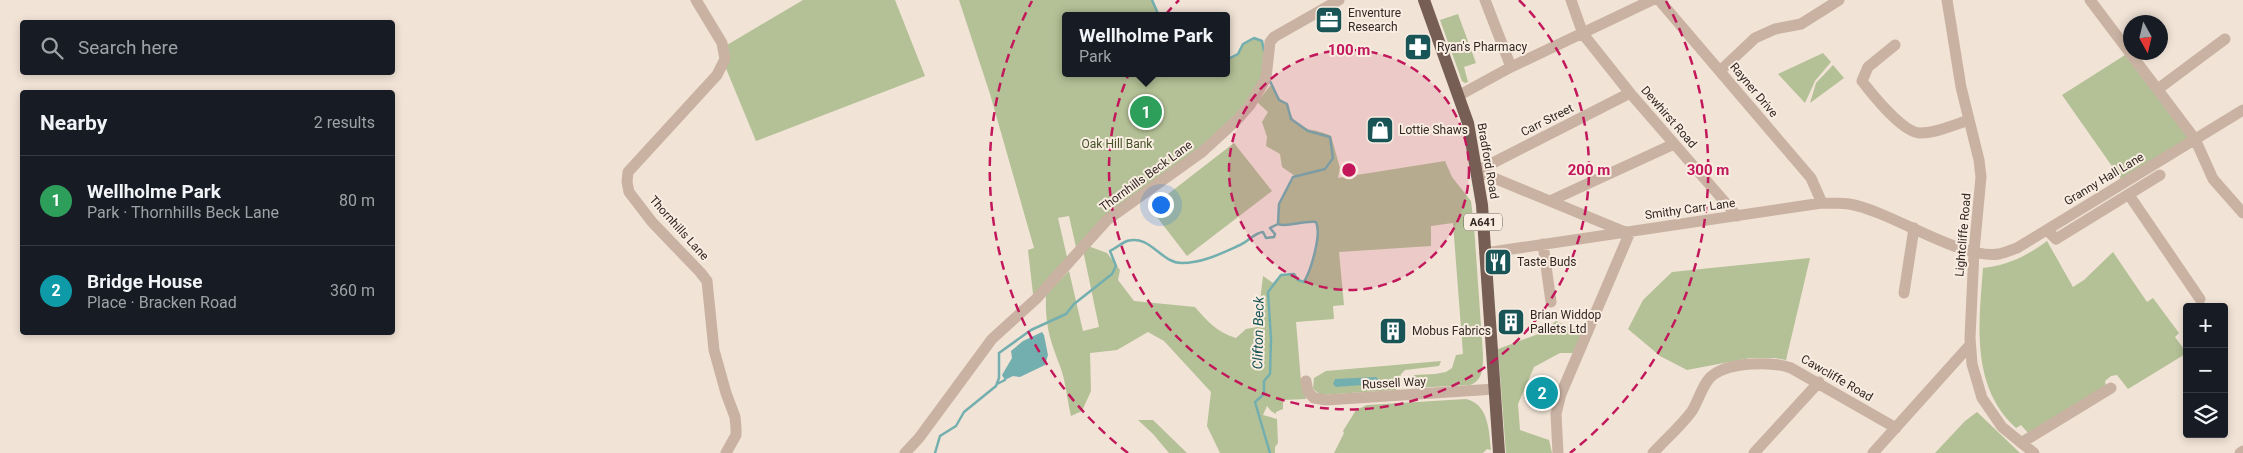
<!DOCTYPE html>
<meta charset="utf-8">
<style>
:root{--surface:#171b24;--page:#242831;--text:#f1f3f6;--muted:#9ea1a6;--line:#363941;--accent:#0b8043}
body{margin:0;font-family:Roboto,sans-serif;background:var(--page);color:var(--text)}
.controls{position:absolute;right:15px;bottom:15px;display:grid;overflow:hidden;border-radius:5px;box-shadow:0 2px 8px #0003}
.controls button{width:45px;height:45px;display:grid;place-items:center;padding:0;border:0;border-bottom:1px solid var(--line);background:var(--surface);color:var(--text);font:25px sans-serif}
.compass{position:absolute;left:2123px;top:15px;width:45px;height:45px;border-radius:50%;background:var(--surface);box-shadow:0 2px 8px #0003;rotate:172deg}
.you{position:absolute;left:1160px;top:204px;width:18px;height:18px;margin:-12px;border:4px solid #fff;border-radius:50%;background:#1a73e8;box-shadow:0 0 0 8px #1a73e833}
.badge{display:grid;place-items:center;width:32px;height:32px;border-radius:50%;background:var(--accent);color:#fff;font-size:16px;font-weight:700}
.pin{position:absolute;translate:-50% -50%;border:2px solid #fff;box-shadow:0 1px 5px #0006}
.popup{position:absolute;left:1062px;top:12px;width:168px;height:65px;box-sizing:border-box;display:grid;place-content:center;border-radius:5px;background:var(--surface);filter:drop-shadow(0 1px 4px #0005);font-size:16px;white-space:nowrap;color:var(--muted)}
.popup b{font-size:19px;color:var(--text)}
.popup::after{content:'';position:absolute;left:50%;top:100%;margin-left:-10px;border:10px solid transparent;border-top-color:var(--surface)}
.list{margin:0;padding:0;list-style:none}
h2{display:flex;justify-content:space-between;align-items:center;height:65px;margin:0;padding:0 20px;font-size:21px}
h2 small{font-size:16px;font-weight:400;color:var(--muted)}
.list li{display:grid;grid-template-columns:32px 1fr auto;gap:15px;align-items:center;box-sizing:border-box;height:90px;padding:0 20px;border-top:1px solid var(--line)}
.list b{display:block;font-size:19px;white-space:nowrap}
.list p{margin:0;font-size:16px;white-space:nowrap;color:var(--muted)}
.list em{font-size:16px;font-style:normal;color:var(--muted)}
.icon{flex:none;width:28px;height:28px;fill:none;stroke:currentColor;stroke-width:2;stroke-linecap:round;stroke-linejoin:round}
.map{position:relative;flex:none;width:2243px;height:453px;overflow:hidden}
.search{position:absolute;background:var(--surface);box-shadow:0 2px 8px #0003;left:20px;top:20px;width:375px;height:55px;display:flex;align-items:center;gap:12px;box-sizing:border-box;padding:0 18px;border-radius:5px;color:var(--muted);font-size:19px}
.panel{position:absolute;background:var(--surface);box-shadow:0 2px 8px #0003;left:20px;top:90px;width:375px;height:245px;border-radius:5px}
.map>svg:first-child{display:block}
.green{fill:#b4c096}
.water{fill:#74afaf}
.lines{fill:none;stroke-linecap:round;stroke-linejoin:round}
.stream{stroke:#74afaf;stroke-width:2.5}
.minor{stroke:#c9b2a2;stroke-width:11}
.major{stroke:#765e55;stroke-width:12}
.ring{fill:none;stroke:#c2185b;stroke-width:2.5;stroke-dasharray:9 6}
.labels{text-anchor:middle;stroke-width:4;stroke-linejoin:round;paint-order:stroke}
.shield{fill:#f9ede2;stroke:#6e635d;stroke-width:1}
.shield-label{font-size:11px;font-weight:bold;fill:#332824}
.poi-label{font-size:12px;fill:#332824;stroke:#f9ede2;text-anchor:start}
.street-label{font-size:12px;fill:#332824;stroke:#f9ede2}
.park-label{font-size:12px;fill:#455228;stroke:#f9ede2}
.water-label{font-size:14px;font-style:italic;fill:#195556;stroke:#f9ede2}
.centre{fill:#c2185b;stroke:#f9ede2;stroke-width:2.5}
.ring-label{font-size:15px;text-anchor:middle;font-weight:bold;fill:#c2185b;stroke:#f9ede2;stroke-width:4;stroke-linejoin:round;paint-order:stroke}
</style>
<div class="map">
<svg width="2243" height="453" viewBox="0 0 2243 453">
<rect width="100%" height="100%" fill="#f1e3d6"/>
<!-- green -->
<path class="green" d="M803 0H895L925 76 756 141 725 66 727 45Z
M959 0H1152L1159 16H1066V73H1226V60L1238 54 1243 44 1254 38 1262 41 1267 67 1256 94 1195 154 1076 247 1069 216 1058 218 1067 257 1037 296 1033 294 1028 250 1034 248 990 94Z
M1458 14 1476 63 1464 67 1468 82 1465 83 1462 81 1440 20Z
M1823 53 1831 62 1815 81 1805 103 1778 74Z
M2125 55 2188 138 2121 179 2062 95Z
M1833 65 1844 78 1810 103 1816 83Z
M1270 86H1273L1280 99 1287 103C1297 137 1306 124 1331 136L1340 168 1338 178 1445 161 1452 177 1471 201 1474 226 1483 355C1483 367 1483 381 1470 385L1415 388 1410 384V378L1414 375 1435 374 1446 372 1452 368 1456 355 1463 354 1453 223 1431 226V246L1339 252 1344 305 1333 306 1334 319 1296 322 1301 381 1306 399 1283 400V409L1276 412V414L1271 411 1267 406 1263 415 1277 419 1278 443 1275 447V453H1220L1207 426 1211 392 1164 341 1148 332 1117 350 1090 353 1091 391 1082 411 1071 416C1067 400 1066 382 1060 366 1050 339 1045 326 1046 295L1069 271 1083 331 1099 327 1083 250 1088 246 1107 253 1120 270 1118 280 1134 301 1195 307C1207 321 1218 333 1236 338L1246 329 1257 327 1263 276 1273 283 1281 275 1294 274 1298 280 1304 282C1311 270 1322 234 1316 222 1303 220 1288 228 1278 224L1279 204 1295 176 1282 167 1280 154 1266 146 1267 137 1262 122 1268 112 1257 102Z
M1234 143 1272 191 1187 256 1150 208Z
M2047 241 2073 287 2084 280 2113 252 2147 302 2153 298 2179 333 2175 337 2187 353 2128 389 2117 375 2111 376 2105 381 2106 387 2029 434 2021 425 2016 428C1970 386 1979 323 1983 268 2006 266 2029 255 2047 241Z
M1810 258 1786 360 1775 358H1750L1687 370 1660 356 1628 329 1643 300 1672 272Z
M1556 321 1583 333 1574 353H1560L1534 367 1518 404 1520 430 1549 440 1552 453H1506L1498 349 1541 333Z
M1441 361 1439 366 1405 370 1401 374 1396 390 1321 395 1313 389 1314 378 1326 371Z
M1466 399C1489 404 1489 432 1491 450L1487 449 1483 453H1334L1344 433 1343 431 1356 410 1367 405Z
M1977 412 2020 453H1935L1965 421Z
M1138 420H1153L1187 453H1169L1153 434Z"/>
<!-- water -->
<path class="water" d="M1042 332 1044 335 1048 355 1045 365 1020 377 1013 376 1005 380 1002 375 1012 358 1011 351 1023 341Z
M1376 377 1379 380 1376 384 1336 387 1333 384 1335 379Z"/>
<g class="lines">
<!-- stream -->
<path class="stream" d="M1152 0 1159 16
M1226 60 1238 54 1243 44 1254 38 1262 41 1264 51
M1269 79 1279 100 1287 104 1291 119 1308 131 1330 137 1333 158 1325 169 1293 177 1279 204 1278 224C1287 228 1303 220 1316 222 1322 234 1311 270 1304 282L1298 280 1294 274 1281 275 1268 292 1271 339 1270 374 1264 381V394L1255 402 1270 453
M997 384 1005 380
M935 453 940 436 956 426 964 412 996 386 999 378V353L1031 330 1066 314 1074 304 1112 274 1116 266 1110 251C1116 248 1122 243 1127 241 1151 234 1160 263 1182 263 1203 263 1222 253 1240 245 1249 241 1254 233 1263 232L1266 238 1274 237 1275 234 1270 228 1278 224"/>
<!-- minor -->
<path class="minor" d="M696 0 722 43 725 59 717 75 628 172 627 182 629 192 652 222 700 272 707 281 714 350 726 393 735 417 736 428V435L726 453
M1485 0 1511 67
M1571 0 1583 34 1630 93 1737 216
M1659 0 1811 178 1822 203
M1947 0 1961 87 1979 160 1981 177 1974 251 1970 338 1972 364 1982 398 2002 427 2034 453
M2090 0 2195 139 2213 179 2243 213
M1895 45 1868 67 1862 81C1872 94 1903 133 1920 133 1936 133 1954 125 1969 120
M1720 71 1755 38 1775 29 1801 24 1839 0
M2158 89 2225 39
M1458 96 1511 67 1652 0
M1477 171 1630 93
M1477 171 1625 232
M2129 195 2200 299
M1550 201 1674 144
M2047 230 2056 239 2160 175
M1543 244 1551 302
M1485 253 1822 203C1830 203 1840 203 1849 204 1891 211 1960 260 1999 254 2005 253 2011 250 2017 248L2243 110
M1904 293 1914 228
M1306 381 1308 392 1314 398 1326 400 1495 389
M2021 443 2111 388
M905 453 919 438 992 339 1036 299 1107 220 1202 152 1237 120 1250 105 1266 78 1270 42 1274 37 1339 0
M1558 453 1556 414 1561 394 1630 232
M1653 453C1666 439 1681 426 1692 411 1699 400 1703 382 1713 375 1730 362 1772 361 1791 368L1896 428
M1754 453 1819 382
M1873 453 1970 345
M2240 453 2243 451"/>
<!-- major -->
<path class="major" d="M1424 0 1468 123 1482 205 1499 453"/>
</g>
<!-- distance rings -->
<circle cx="1349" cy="170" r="120" fill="#c2185b" fill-opacity=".12"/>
<g class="ring">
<circle cx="1349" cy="170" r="120"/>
<path d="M1519 0A240 240 0 1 1 1179 0"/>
<path d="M1128 453A359 359 0 0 1 1032 1M1666 1A359 359 0 0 1 1570 453"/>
</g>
<!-- icons -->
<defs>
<g id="office-square" transform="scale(1.4375)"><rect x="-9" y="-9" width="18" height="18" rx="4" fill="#195556" stroke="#f9ede2"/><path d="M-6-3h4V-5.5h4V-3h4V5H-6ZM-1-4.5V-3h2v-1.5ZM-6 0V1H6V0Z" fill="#fff"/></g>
<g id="pharmacy-square" transform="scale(1.4375)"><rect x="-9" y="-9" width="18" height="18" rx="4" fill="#195556" stroke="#f9ede2"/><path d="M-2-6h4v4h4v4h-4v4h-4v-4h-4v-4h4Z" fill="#fff"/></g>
<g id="shop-square" transform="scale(1.4375)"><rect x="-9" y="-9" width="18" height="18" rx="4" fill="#195556" stroke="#f9ede2"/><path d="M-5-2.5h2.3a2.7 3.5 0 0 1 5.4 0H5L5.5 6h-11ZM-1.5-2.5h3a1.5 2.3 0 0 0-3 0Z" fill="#fff"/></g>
<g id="restaurant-square" transform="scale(1.4375)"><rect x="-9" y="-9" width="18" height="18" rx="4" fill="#195556" stroke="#f9ede2"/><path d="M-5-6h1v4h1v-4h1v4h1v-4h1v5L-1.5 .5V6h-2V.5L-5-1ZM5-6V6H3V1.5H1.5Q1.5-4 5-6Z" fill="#fff"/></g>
<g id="building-square" transform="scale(1.4375)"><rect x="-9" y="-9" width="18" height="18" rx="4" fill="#195556" stroke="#f9ede2"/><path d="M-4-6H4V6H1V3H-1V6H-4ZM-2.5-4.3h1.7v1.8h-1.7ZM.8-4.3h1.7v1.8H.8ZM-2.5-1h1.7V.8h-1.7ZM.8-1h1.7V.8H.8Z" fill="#fff"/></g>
</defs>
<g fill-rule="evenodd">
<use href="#office-square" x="1329" y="20"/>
<use href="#pharmacy-square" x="1418" y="47"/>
<use href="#shop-square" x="1380" y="130"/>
<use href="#restaurant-square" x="1498" y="262"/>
<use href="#building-square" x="1511" y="322"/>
<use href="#building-square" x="1393" y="331"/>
</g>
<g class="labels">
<!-- shield labels -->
<rect class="shield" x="1464" y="213.5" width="38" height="17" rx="4"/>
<g class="shield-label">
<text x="1483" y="226">A641</text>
</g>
<!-- poi labels -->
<g class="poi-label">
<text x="1348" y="17">Enventure<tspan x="1348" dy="14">Research</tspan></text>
<text x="1437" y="51">Ryan's Pharmacy</text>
<text x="1399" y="134">Lottie Shaws</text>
<text x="1517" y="266">Taste Buds</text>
<text x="1530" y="319">Brian Widdop<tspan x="1530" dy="14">Pallets Ltd</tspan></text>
<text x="1412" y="335">Mobus Fabrics</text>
</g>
<!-- street labels -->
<g class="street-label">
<text transform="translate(1754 90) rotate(50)" y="4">Rayner Drive</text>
<text transform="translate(1669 117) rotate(49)" y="4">Dewhirst Road</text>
<text transform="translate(1547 120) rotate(-27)" y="4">Carr Street</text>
<text transform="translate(1488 161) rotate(80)" y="4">Bradford Road</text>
<text transform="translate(1146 176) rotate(-36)" y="4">Thornhills Beck Lane</text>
<text transform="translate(2104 179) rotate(-31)" y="4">Granny Hall Lane</text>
<text transform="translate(1690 209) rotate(-8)" y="4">Smithy Carr Lane</text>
<text transform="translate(679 228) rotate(48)" y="4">Thornhills Lane</text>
<text transform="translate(1963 235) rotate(-85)" y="4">Lightcliffe Road</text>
<text transform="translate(1837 378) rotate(30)" y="4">Cawcliffe Road</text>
<text transform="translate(1394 383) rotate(-3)" y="4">Russell Way</text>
</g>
<!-- park labels -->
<g class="park-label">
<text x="1117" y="148">Oak Hill Bank</text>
</g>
<!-- water labels -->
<g class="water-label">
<text transform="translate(1258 333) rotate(-89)" y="5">Clifton Beck</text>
</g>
</g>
<circle cx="1349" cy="170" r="8" class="centre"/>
<g class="ring-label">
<text x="1349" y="55">100 m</text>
<text x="1589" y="175">200 m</text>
<text x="1708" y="175">300 m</text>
</g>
</svg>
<div class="controls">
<button>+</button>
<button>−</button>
<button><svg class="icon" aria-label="layers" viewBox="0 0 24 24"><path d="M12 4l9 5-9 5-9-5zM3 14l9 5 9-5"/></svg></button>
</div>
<svg class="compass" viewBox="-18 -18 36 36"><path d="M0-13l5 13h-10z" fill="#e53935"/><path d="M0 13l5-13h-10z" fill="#9ea1a6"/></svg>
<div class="you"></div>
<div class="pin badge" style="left:1146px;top:112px;background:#2e9e5b">1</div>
<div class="popup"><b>Wellholme Park</b>Park</div>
<div class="pin badge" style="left:1542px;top:393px;background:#0f9aa8">2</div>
<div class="search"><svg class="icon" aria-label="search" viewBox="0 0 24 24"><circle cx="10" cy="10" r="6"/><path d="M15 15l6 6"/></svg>Search here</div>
<section class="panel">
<h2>Nearby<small>2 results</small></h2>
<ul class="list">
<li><span class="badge" style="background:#2e9e5b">1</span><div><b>Wellholme Park</b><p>Park · Thornhills Beck Lane</p></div><em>80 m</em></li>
<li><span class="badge" style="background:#0f9aa8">2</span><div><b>Bridge House</b><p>Place · Bracken Road</p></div><em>360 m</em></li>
</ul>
</section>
</div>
